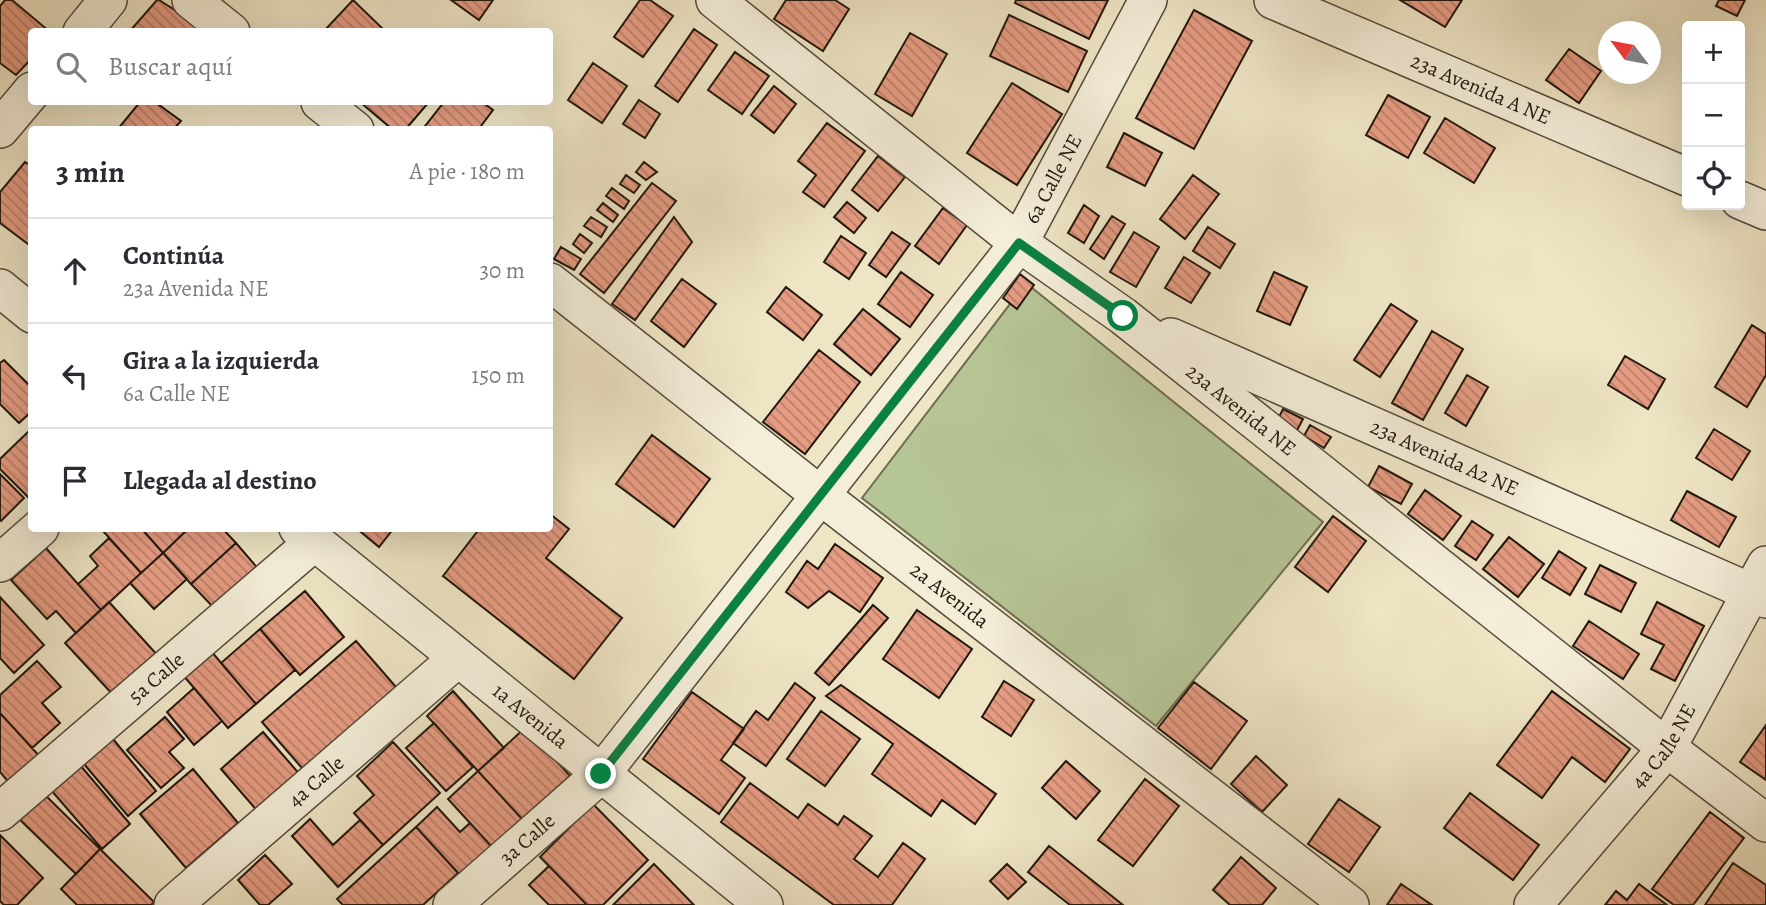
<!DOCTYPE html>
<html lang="es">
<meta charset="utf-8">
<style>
:root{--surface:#fff;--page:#f2f2f3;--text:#2b2b33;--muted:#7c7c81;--line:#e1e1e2}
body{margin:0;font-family:Alegreya,serif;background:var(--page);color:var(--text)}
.controls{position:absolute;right:21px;top:21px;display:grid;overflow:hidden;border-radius:7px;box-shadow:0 7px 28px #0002}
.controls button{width:63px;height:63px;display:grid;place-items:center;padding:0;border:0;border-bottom:2px solid var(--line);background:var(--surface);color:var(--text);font:35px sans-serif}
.compass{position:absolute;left:1598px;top:21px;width:63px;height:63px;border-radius:50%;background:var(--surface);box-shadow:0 7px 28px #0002;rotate:302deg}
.stop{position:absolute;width:21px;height:21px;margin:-16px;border:5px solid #0b8043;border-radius:50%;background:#fff}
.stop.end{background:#0b8043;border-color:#fff;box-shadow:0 2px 7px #0008}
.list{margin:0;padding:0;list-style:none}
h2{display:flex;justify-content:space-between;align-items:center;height:91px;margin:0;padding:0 28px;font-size:30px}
h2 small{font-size:23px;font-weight:400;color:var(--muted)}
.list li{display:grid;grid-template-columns:46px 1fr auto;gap:21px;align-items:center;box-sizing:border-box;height:105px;padding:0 28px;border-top:2px solid var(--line)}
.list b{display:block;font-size:26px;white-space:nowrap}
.list p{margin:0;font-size:23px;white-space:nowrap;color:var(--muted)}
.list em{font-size:23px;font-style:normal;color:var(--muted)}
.icon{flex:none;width:38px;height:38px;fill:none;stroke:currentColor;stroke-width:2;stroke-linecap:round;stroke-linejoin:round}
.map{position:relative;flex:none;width:1766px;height:905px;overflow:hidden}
.search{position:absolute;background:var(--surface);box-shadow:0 7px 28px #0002;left:28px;top:28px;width:525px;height:77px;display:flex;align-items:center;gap:18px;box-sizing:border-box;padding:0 24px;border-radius:7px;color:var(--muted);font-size:26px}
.panel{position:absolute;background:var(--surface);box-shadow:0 7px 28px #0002;left:28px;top:126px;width:525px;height:406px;border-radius:7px}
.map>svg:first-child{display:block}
.grass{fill:#b6c596;stroke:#6c6e52;stroke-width:2}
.building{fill:url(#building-back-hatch);stroke:#21170e;stroke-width:2}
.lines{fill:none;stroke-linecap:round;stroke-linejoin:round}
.minor-casing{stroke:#544a3c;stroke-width:40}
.minor{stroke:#f4eed9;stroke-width:37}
.route{stroke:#0b8043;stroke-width:9}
.labels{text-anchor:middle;stroke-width:5;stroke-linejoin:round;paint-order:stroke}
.street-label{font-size:21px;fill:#21170e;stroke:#f4eed9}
</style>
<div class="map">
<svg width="1766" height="905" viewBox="0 0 1766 905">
<defs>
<pattern id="building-back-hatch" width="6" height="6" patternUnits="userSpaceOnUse" patternTransform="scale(1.75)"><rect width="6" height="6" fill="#e69c82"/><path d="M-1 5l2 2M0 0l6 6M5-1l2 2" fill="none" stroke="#ba7e69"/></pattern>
</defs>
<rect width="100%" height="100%" fill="#eee5c5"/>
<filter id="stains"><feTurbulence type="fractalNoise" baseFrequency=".00286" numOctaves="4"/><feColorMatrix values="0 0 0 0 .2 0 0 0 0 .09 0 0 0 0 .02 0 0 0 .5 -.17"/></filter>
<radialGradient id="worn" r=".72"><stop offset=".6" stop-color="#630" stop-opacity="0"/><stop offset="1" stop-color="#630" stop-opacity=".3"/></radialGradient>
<!-- grass -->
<path class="grass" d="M1026 283 1323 522 1156 726 862 498Z"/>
<!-- building -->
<path class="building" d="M5 0H12L50 32H32V58L16 75 0 63V6Z
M157 0H159L209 32H129Z
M353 0 382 28 379 32H323Z
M451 0H493L479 20Z
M640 0H650L673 16 643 57 614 37Z
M786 0H835L849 9 823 51 774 19Z
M1016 0H1108L1089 39 1015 3Z
M1400 0H1462L1445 27Z
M1719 0H1745L1737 16 1716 6Z
M1194 10 1252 41 1194 149 1136 118Z
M1009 15 1087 51 1068 92 990 56Z
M694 29 717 45 678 102 655 86Z
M910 33 947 54 912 116 875 94Z
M1569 49 1601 71 1579 103 1546 80Z
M735 52 769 76 742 114 708 90Z
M593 63 627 86 602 123 568 100Z
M1012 83 1062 114 1017 185 967 153Z
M774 86 796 104 774 133 751 115Z
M1388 95 1430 117 1408 158 1366 135Z
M639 100 660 114 645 138 623 124Z
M140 102H155L181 121 173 130H117Z
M360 102H429L405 130H393Z
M444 102H482L493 110 478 130H422Z
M1445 118 1495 148 1474 183 1424 153Z
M827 123 865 151 824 207 803 192 816 175 798 161Z
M1124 133 1162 153 1145 186 1107 167Z
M878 156 905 177 878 211 852 190Z
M25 162 32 166V247L0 223V192Z
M644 162 657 172 646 180 636 172Z
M626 175 640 185 634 193 620 184Z
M1193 175 1219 194 1185 239 1160 219Z
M652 183 676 201 604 293 580 274Z
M612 188 629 201 624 209 606 196Z
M847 202 866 218 854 233 834 217Z
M603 203 618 215 613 222 597 210Z
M1084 205 1099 216 1084 243 1068 233Z
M943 208 967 225 939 264 915 246Z
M1112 216 1125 224 1104 259 1090 249Z
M591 217 607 227 601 237 584 226Z
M674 217 692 242 635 320 612 304Z
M1208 227 1235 244 1220 268 1193 251Z
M892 232 910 244 886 277 869 265Z
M1134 232 1159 247 1136 287 1110 272Z
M580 234 592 243 584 253 573 244Z
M841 236 866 253 849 279 824 262Z
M561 247 581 259 574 270 554 259Z
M1184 257 1210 273 1191 303 1165 288Z
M901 272 933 295 910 327 878 304Z
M1274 272 1307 287 1290 325 1257 311Z
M1020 274 1034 285 1017 309 1003 298Z
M682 279 716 304 684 347 651 321Z
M786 287 822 315 803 340 767 312Z
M1391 304 1417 321 1380 377 1354 360Z
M863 309 900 339 871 375 834 344Z
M1752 325 1766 334V375L1747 407 1715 387Z
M1432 331 1463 349 1423 420 1392 403Z
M819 350 860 382 805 454 763 422Z
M1625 356 1665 379 1648 409 1608 385Z
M4 360 32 388V411L19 423 0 404V363Z
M1467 375 1488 387 1466 426 1445 413Z
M1283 409 1303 419 1295 434 1276 423Z
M1310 425 1331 437 1324 448 1304 436Z
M32 428V501L0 469V459Z
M1714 429 1750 451 1732 480 1696 458Z
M652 435 710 479 674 527 616 484Z
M1379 466 1412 484 1401 504 1368 487Z
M0 474 24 498 1 521 0 520Z
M1425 490 1461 516 1443 540 1408 514Z
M1687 491 1736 517 1719 547 1671 520Z
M550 514 569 529 546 558 622 618 574 679 443 576 480 528H550Z
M1333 516 1366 541 1328 592 1295 567Z
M1472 521 1493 535 1476 560 1455 546Z
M106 528H141L163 553 141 573 103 531Z
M141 528H189L163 553Z
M189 528H222L236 543 191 584 163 553Z
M356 528H394L379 547Z
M1509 537 1544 564 1518 597 1483 569Z
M109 538 141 573 101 610 78 584 98 566 90 556Z
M236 543 260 571 217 611 191 584Z
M835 544 883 578 860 612 829 591 808 608 786 592 807 561 818 569Z
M46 548 101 610 76 633 56 611 47 619 11 580Z
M1559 551 1586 568 1570 595 1542 578Z
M163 553 187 579 154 609 130 583Z
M1600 565 1636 583 1621 612 1585 594Z
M305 591 344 637 300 675 260 629Z
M0 597 44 645 14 673 0 658Z
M109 602 160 658 116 698 65 643Z
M1657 602 1704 626 1675 681 1651 669 1664 645 1641 634Z
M873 605 888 618 829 685 815 673Z
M917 610 972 649 939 698 883 659Z
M1589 621 1639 654 1623 679 1573 646Z
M260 629 295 670 256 704 221 663Z
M356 641 402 694 308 775 262 722Z
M211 651 256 704 228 728 183 675Z
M37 661 61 687 42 703 60 723 32 748 0 713V695Z
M1004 681 1034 700 1011 736 982 717Z
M1194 682 1247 721 1211 769 1158 728Z
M795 683 815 698 766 766 733 743 756 711 768 720Z
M841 685 996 794 975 824 942 800 931 816 872 774 893 744 826 696Z
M194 688 222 721 194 745 167 712Z
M453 691 504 748 478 771 427 716Z
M1552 691 1630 749 1605 782 1572 757 1542 798 1497 765Z
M692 692 744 729 721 760 745 778 719 814 643 759Z
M821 711 860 739 825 786 787 759Z
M0 713 42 759 12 786 0 772Z
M165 717 184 739 169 752 184 768 161 788 127 750Z
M434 723 473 767 446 791 406 748Z
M1766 725V780L1740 762Z
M526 727 570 776 522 819 478 771Z
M263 732 302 777 260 814 221 769Z
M113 739 156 791 128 816 84 764Z
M393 742 440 793 383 845 354 813 374 795 357 776Z
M1256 756 1287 785 1262 812 1231 784Z
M1066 761 1100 791 1076 819 1042 788Z
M80 765 130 824 102 849 51 790Z
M193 769 238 823 186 868 140 814Z
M478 771 522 819 492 847 448 799Z
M1145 779 1179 806 1133 866 1098 840Z
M750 783 798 818 808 804 838 825 844 816 872 836 854 859 878 877 903 843 925 859 892 905H834L721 822Z
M42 792 100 849 76 874 17 817Z
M1470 793 1539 845 1513 880 1444 828Z
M1339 799 1380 827 1349 872 1308 844Z
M593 804 648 860 603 905H587L540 857Z
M437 807 460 832 470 823 492 847 461 876 416 827Z
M1710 812 1744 838 1693 905H1674L1652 889Z
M310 819 333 845 360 820 383 845 338 887 292 836Z
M416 827 458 873 423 905H343L337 899Z
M0 835 43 878 17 905H4L0 901Z
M1049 846 1123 905H1070L1028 872Z
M100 849 154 902 151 905H77L61 889Z
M265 855 292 884 268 905H260L238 880Z
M1241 857 1276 888 1262 905H1230L1213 890Z
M1733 863 1766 885V905H1705Z
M654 864 694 905H613Z
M1007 864 1026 882 1008 899 990 881Z
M549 866 587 905H549L529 885Z
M1401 884 1432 905H1387Z
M1639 884 1667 905H1605L1616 891 1627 900Z"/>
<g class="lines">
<!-- minor casing -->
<g class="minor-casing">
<g id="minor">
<path d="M191 0 231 32"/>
<path id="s1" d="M715 0 1019 243 1123 316 1667 748 1766 823"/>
<path id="s2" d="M1273 0 1687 177"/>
<path d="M82 32 108 0"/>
<path d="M320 102 355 130"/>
<path d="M0 129 32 91"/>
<path d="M1740 200 1766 211"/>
<path id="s3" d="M550 282 820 495 1350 905"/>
<path d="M0 288 32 314"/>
<path id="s4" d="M1171 337 1766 599"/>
<path id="s5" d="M298 528 764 905"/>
<path d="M0 563 40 528"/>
<path id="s6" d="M0 812 314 542"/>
<path id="s7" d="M173 905 458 658"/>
<path id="s8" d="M452 905 601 774 1019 243 1148 0"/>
<path id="s9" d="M1533 905 1667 748 1766 565"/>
</g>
</g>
<!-- minor -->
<use href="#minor" class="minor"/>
</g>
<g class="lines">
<!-- route -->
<path class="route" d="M601 774 1019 243 1123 316"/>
</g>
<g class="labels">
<!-- street labels -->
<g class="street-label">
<text dy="7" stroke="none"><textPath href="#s2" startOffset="226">23a Avenida A NE</textPath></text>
<text dy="7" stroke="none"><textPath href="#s8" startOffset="947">6a Calle NE</textPath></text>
<text dy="7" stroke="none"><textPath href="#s1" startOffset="667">23a Avenida NE</textPath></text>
<text dy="7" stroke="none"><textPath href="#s4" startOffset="299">23a Avenida A2 NE</textPath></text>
<text dy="7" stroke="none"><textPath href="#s3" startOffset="508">2a Avenida</textPath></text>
<text dy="7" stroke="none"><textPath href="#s6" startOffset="206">5a Calle</textPath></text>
<text dy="7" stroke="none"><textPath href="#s5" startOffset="299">1a Avenida</textPath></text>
<text dy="7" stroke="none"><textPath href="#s9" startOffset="206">4a Calle NE</textPath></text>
<text dy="7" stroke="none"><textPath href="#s7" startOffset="189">4a Calle</textPath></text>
<text dy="7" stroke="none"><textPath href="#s8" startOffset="100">3a Calle</textPath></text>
</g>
</g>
<rect width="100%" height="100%" filter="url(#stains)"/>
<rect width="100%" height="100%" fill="url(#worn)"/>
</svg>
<div class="controls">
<button>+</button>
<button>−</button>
<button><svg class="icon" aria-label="locate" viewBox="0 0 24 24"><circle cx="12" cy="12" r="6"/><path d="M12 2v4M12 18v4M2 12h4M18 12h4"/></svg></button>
</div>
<svg class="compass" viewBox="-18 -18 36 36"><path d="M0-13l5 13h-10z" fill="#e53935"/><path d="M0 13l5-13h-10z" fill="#7c7c81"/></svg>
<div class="stop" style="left:1123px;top:316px"></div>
<div class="stop end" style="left:601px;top:774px"></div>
<div class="search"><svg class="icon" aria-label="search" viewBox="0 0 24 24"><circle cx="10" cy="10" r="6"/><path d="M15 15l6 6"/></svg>Buscar aquí</div>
<section class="panel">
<h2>3 min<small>A pie · 180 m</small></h2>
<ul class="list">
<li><svg class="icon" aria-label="ahead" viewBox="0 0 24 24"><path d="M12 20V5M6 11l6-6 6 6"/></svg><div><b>Continúa</b><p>23a Avenida NE</p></div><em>30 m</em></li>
<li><svg class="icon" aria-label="left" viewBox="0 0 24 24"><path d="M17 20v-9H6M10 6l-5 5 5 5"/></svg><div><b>Gira a la izquierda</b><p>6a Calle NE</p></div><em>150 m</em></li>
<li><svg class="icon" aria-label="arrive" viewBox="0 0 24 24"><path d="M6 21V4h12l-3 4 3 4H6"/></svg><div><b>Llegada al destino</b></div></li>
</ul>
</section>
</div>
